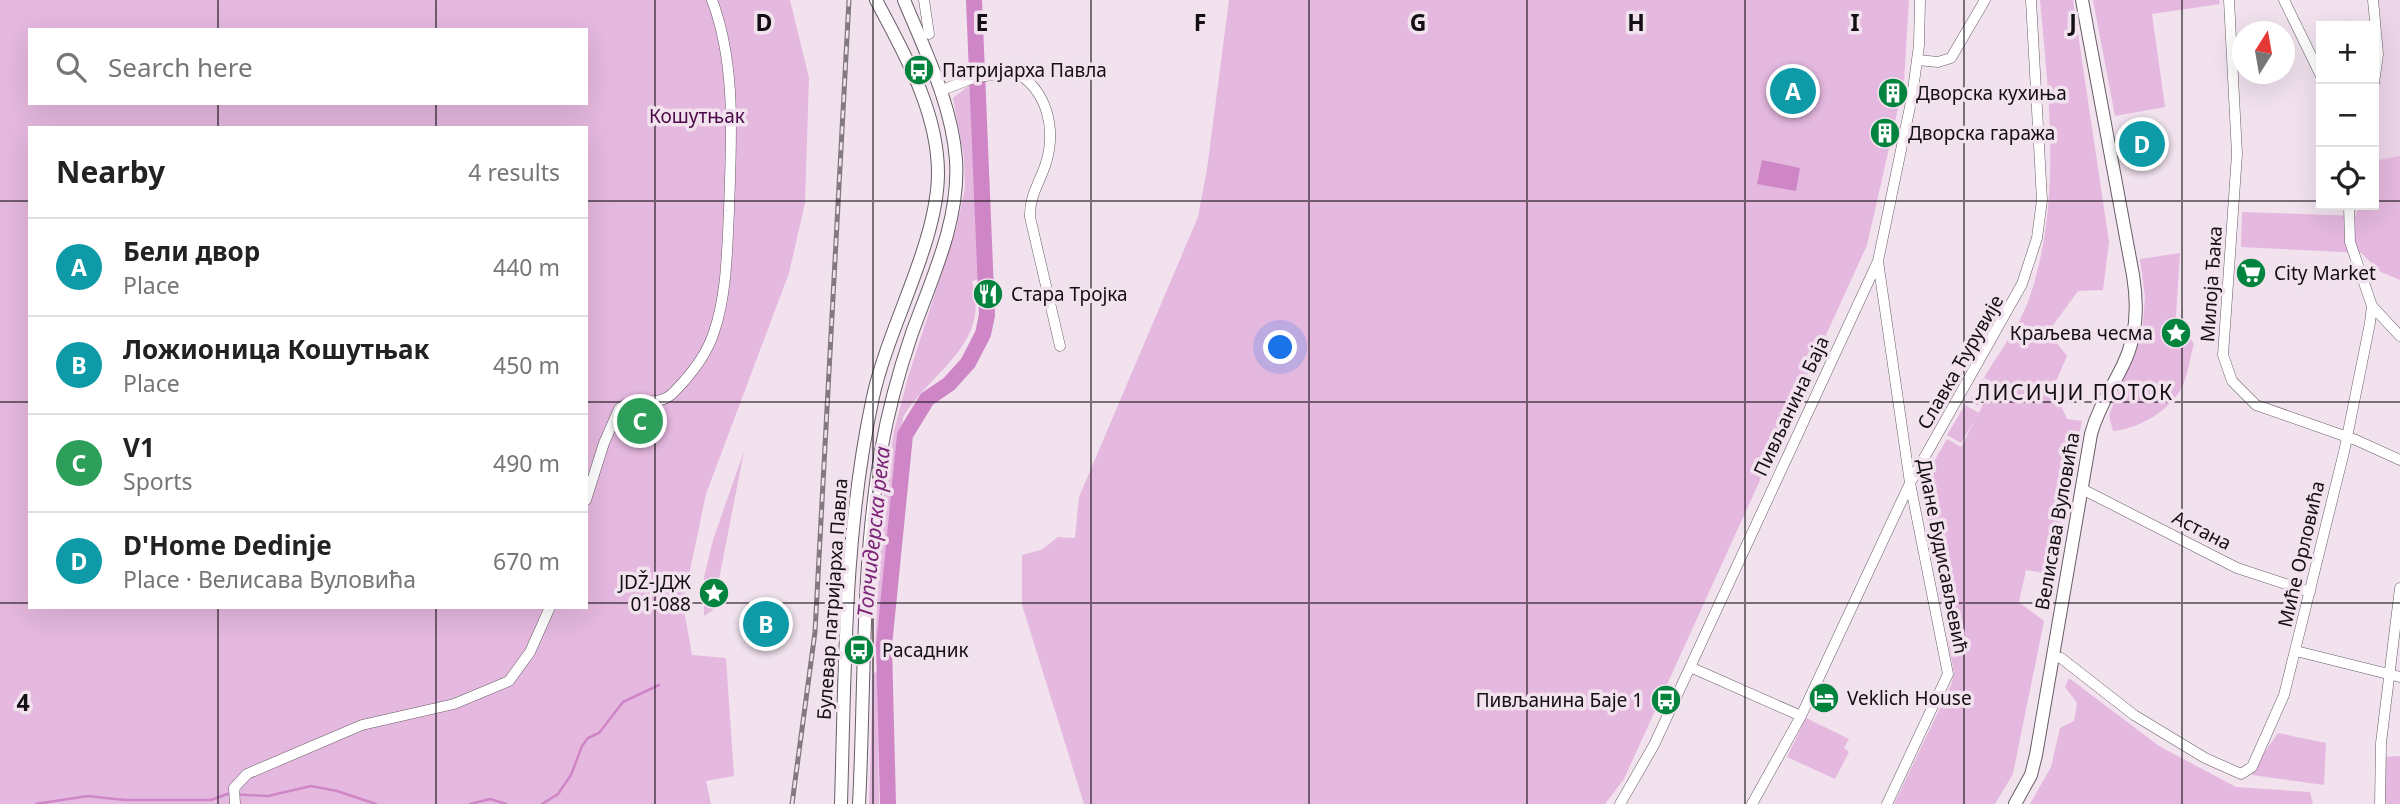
<!DOCTYPE html>
<meta charset="utf-8">
<style>
:root{--surface:#fff;--page:#f6f6f6;--text:#222;--muted:#767676;--line:#e0e0e0;--accent:#02843e}
body{margin:0;font-family:"Noto Sans",sans-serif;background:var(--page);color:var(--text)}
.controls{position:absolute;right:21px;top:21px;display:grid;overflow:hidden;border-radius:0px;box-shadow:0 7px 28px #0002}
.controls button{width:63px;height:63px;display:grid;place-items:center;padding:0;border:0;border-bottom:2px solid var(--line);background:var(--surface);color:var(--text);font:35px sans-serif}
.compass{position:absolute;left:2232px;top:21px;width:63px;height:63px;border-radius:50%;background:var(--surface);box-shadow:0 7px 28px #0002;rotate:11deg}
.you{position:absolute;left:1281px;top:348px;width:24px;height:24px;margin:-18px;border:5px solid #fff;border-radius:50%;background:#1a73e8;box-shadow:0 0 0 10px #1a73e833}
.badge{display:grid;place-items:center;width:46px;height:46px;border-radius:50%;background:var(--accent);color:#fff;font-size:23px;font-weight:700}
.pin{position:absolute;translate:-50% -50%;border:4px solid #fff;box-shadow:0 2px 7px #0006}
.list{margin:0;padding:0;list-style:none}
h2{display:flex;justify-content:space-between;align-items:center;height:91px;margin:0;padding:0 28px;font-size:30px}
h2 small{font-size:23px;font-weight:400;color:var(--muted)}
.list li{display:grid;grid-template-columns:46px 1fr auto;gap:21px;align-items:center;box-sizing:border-box;height:98px;padding:0 28px;border-top:2px solid var(--line)}
.list b{display:block;font-size:26px;white-space:nowrap}
.list p{margin:0;font-size:23px;white-space:nowrap;color:var(--muted)}
.list em{font-size:23px;font-style:normal;color:var(--muted)}
.icon{flex:none;width:38px;height:38px;fill:none;stroke:currentColor;stroke-width:2;stroke-linecap:round;stroke-linejoin:round}
.map{position:relative;flex:none;width:2400px;height:804px;overflow:hidden}
.search{position:absolute;background:var(--surface);box-shadow:0 7px 28px #0002;left:28px;top:28px;width:560px;height:77px;display:flex;align-items:center;gap:18px;box-sizing:border-box;padding:0 24px;border-radius:0px;color:var(--muted);font-size:26px}
.panel{position:absolute;background:var(--surface);box-shadow:0 7px 28px #0002;left:28px;top:126px;width:560px;height:483px;border-radius:0px}
.map>svg:first-child{display:block}
.built{fill:#ebd6e8}
.green{fill:#e5b8df;fill-rule:evenodd}
.water{fill:#cf86c7}
.lines{fill:none;stroke-linecap:round;stroke-linejoin:round}
.stream{stroke:#cf86c7;stroke-width:2.5}
.river{stroke:#cf86c7;stroke-width:16}
.street-casing{stroke:#685c66;stroke-width:11}
.secondary-casing{stroke:#685c66;stroke-width:14}
.street{stroke:#fff;stroke-width:10}
.secondary{stroke:#fff;stroke-width:12}
.rail-casing{stroke:#837981;stroke-width:5}
.rail{stroke:#f1e2ee;stroke-width:2.5;stroke-dasharray:8;stroke-linecap:butt}
.grid{fill:none;stroke:#140f14;stroke-width:2;stroke-opacity:0.55}
.labels{text-anchor:middle;stroke-width:7;stroke-linejoin:round;paint-order:stroke}
.poi-label{font-size:19px;fill:#140f14;stroke:#f1e2ee;text-anchor:start}
.park-label{font-size:19px;fill:#4b0847;stroke:#f1e2ee}
.street-label{font-size:19px;fill:#140f14;stroke:#f1e2ee}
.neighbourhood-label{font-size:21px;letter-spacing:2px;fill:#140f14;stroke:#f1e2ee}
.water-label{font-size:21px;font-style:italic;fill:#7a2374;stroke:#f1e2ee}
.grid-label{font-size:23px;text-anchor:middle;font-weight:bold;fill:#140f14;stroke:#f1e2ee;stroke-width:7;stroke-linejoin:round;paint-order:stroke}
</style>
<div class="map">
<svg width="2400" height="804" viewBox="0 0 2400 804">
<rect width="100%" height="100%" fill="#f1e2ee"/>
<!-- built -->
<path class="built" d="M2378 0H2400V272L2358 241 2354 211 2355 205H2374V104L2383 60Z"/>
<!-- green -->
<path class="green" d="M0 0H790L809 78 805 203 789 273 706 494 683 604 692 655 726 658 734 776 706 781 711 804H0ZM30 30H586V103H30ZM30 128H586V607H30Z
M1229 0H1909L1904 82 1867 245 1624 779 1605 804H1084L1022 605V555L1041 550 1058 537 1075 538 1079 497 1198 217 1207 169Z
M2040 0H2073L2109 242 2103 290 2078 291 2048 332 2067 356 2053 388 2067 419 2082 421 2050 574 2026 570 2019 602 2044 621 2013 774 1995 804H1894L1951 685 1954 673 1948 641 1955 639 1948 603H1941L1921 484 1947 439 1961 447 1990 391 1977 406 1971 397 1979 396 1982 379 1991 383V389L1992 382 1984 378C1998 353 2020 326 2029 299 2062 204 2049 98 2040 0Z
M2093 0H2219L2220 4 2152 14 2165 107 2115 116Z
M975 81 983 279 972 281C991 345 932 370 903 417L880 647H875L882 506 894 431 908 377 956 229 965 189 964 157 953 98Z
M2400 156V280L2381 272 2361 253 2241 247 2242 212 2356 216 2359 205H2374V161Z
M2180 253 2176 317 2194 344C2190 357 2188 375 2182 387 2170 411 2138 429 2113 431L2109 415 2142 334 2145 297 2140 259Z
M1965 405 1979 413 1961 443 1947 435Z
M744 451 713 610 704 616V577L713 540Z
M877 671 879 804H869L873 674Z
M2069 678 2159 746 2236 787 2310 792 2313 804H2030L2051 767 2060 728 2074 721 2077 703 2065 687Z
M1806 718 1849 739 1844 748 1849 752 1835 779 1787 757Z
M2278 733 2326 743 2324 785 2252 775 2251 772Z
M2400 756V804H2387L2382 788 2383 757Z"/>
<!-- water -->
<path class="water" d="M1762 160 1800 168 1796 191 1757 184Z"/>
<g class="lines">
<!-- stream -->
<path class="stream" d="M42 803 88 796 124 800H211L227 794 268 796 311 786 337 791 376 804
M36 804 40 803
M470 804 490 799 506 804
M542 804 558 794 571 775 582 746 588 738 599 733 623 702 659 685"/>
<!-- river -->
<path class="river" d="M888 804 884 646 905 435 927 399 949 384 968 363 983 334 987 315 974 0"/>
<!-- street casing -->
<g class="street-casing">
<path id="street" d="M924 0 929 34
M2229 0 2237 154 2223 355 2232 381 2256 405 2356 440 2400 460
M2284 0 2321 76
M2373 0 2378 54 2374 83
M1918 60 1938 62 1951 58 1985 0
M940 91 973 78 1014 71C1048 90 1057 130 1045 166 1039 183 1029 198 1030 217L1060 346
M1878 261 1910 483 1948 674 1887 804
M2372 306 2400 336
M2082 489 2237 568 2310 592
M586 500 604 443 619 409C634 395 657 409 673 393 689 377 707 354 714 332 727 294 727 250 729 211 731 141 737 66 712 0
M2296 651 2400 677
M2053 657 2061 658 2134 715 2205 758 2241 774 2252 767 2284 695 2344 452 2370 323 2372 306 2350 242 2349 205
M1690 667 1801 716
M235 804 234 788 247 774 362 725 454 704 509 681 530 652 550 607
M1620 804 1654 745 1878 261 1912 97 1919 45 1920 0
M1752 804 1801 716 1910 483 2022 284 2037 238 2042 200 2031 0
M2380 804 2381 743 2400 588"/>
</g>
<!-- secondary casing -->
<g class="secondary-casing">
<path id="secondary" d="M841 804C845 668 844 530 873 397 888 327 938 242 938 173 938 111 904 53 876 0
M859 804C865 687 861 567 881 451 888 411 899 371 912 333 932 278 960 220 956 160 952 104 925 51 904 0
M2015 804 2031 775 2036 755 2091 434C2098 408 2112 388 2123 365 2137 337 2138 305 2133 275L2082 0"/>
</g>
<!-- street -->
<use href="#street" class="street"/>
<!-- secondary -->
<use href="#secondary" class="secondary"/>
<!-- rail casing -->
<g class="rail-casing">
<path id="rail" d="M792 804 815 632 849 0"/>
</g>
<!-- rail -->
<use href="#rail" class="rail"/>
</g>
<!-- grid -->
<path class="grid" d="M218 0V30M436 0V30M655 0V804M873 0V804M1091 0V804M1309 0V804M1527 0V804M1745 0V804M1964 0V804M2182 0V804M218 103V128M436 103V128M0 201H30M586 201H2321M2374 201H2400M0 402H30M586 402H2400M0 603H30M586 603H2400M218 607V804M436 607V804"/>
<!-- icons -->
<defs>
<g id="bus-disc" transform="scale(1.575)"><circle r="9.5" fill="#02843e" stroke="#f1e2ee"/><path d="M-5-6H5V4H4V6H2V4H-2V6H-4V4H-5ZM-3.5-4V0h7V-4ZM-3.5 1.2v1.5H-2V1.2ZM2 1.2v1.5H3.5V1.2Z" fill="#fff"/></g>
<g id="building-disc" transform="scale(1.575)"><circle r="9.5" fill="#02843e" stroke="#f1e2ee"/><path d="M-4-6H4V6H1V3H-1V6H-4ZM-2.5-4.3h1.7v1.8h-1.7ZM.8-4.3h1.7v1.8H.8ZM-2.5-1h1.7V.8h-1.7ZM.8-1h1.7V.8H.8Z" fill="#fff"/></g>
<g id="supermarket-disc" transform="scale(1.575)"><circle r="9.5" fill="#02843e" stroke="#f1e2ee"/><path d="M-6-5.5h2.5l.6 2H6L4.5 2H-2.5L-4.4-4H-6ZM-1.5 3.2a1.3 1.3 0 1 0 .1 0ZM3 3.2a1.3 1.3 0 1 0 .1 0Z" fill="#fff"/></g>
<g id="restaurant-disc" transform="scale(1.575)"><circle r="9.5" fill="#02843e" stroke="#f1e2ee"/><path d="M-5-6h1v4h1v-4h1v4h1v-4h1v5L-1.5 .5V6h-2V.5L-5-1ZM5-6V6H3V1.5H1.5Q1.5-4 5-6Z" fill="#fff"/></g>
<g id="sight-disc" transform="scale(1.575)"><circle r="9.5" fill="#02843e" stroke="#f1e2ee"/><path d="M0-6L1.8-2.2L6-1.7L2.9 1.2L3.7 5.4L0 3.3L-3.7 5.4L-2.9 1.2L-6-1.7L-1.8-2.2Z" fill="#fff"/></g>
<g id="hotel-disc" transform="scale(1.575)"><circle r="9.5" fill="#02843e" stroke="#f1e2ee"/><path d="M-6-4.5h1.5V1H6V5H4.5V3h-9V5H-6ZM-4 0a1.8 1.8 0 1 1 3.6 0ZM.5 0V-2.5h3Q6-2.5 6 0Z" fill="#fff"/></g>
</defs>
<g fill-rule="evenodd">
<use href="#bus-disc" x="919" y="70"/>
<use href="#building-disc" x="1893" y="93"/>
<use href="#building-disc" x="1885" y="133"/>
<use href="#supermarket-disc" x="2251" y="273"/>
<use href="#restaurant-disc" x="988" y="294"/>
<use href="#sight-disc" x="2176" y="333"/>
<use href="#sight-disc" x="714" y="593"/>
<use href="#bus-disc" x="859" y="650"/>
<use href="#hotel-disc" x="1824" y="698"/>
<use href="#bus-disc" x="1666" y="700"/>
</g>
<g class="labels">
<!-- poi labels -->
<g class="poi-label">
<text x="942" y="77">Патријарха Павла</text>
<text x="1916" y="100">Дворска кухиња</text>
<text x="1908" y="140">Дворска гаража</text>
<text x="2274" y="280">City Market</text>
<text x="1011" y="301">Стара Тројка</text>
<text x="2153" y="340" text-anchor="end">Краљева чесма</text>
<text x="691" y="589" text-anchor="end">JDŽ-JДЖ<tspan x="691" dy="22">01-088</tspan></text>
<text x="882" y="657">Расадник</text>
<text x="1847" y="705">Veklich House</text>
<text x="1643" y="707" text-anchor="end">Пивљанина Баје 1</text>
</g>
<!-- park labels -->
<g class="park-label">
<text x="697" y="123">Кошутњак</text>
</g>
<!-- street labels -->
<g class="street-label">
<text transform="translate(2211 284) rotate(-86)" y="7">Милоја Ђака</text>
<text transform="translate(1960 362) rotate(-60)" y="7">Славка Ћурувије</text>
<text transform="translate(1791 406) rotate(-65)" y="7">Пивљанина Баја</text>
<text transform="translate(2057 521) rotate(-80)" y="7">Велисава Вуловића</text>
<text transform="translate(2202 530) rotate(27)" y="7">Астана</text>
<text transform="translate(2301 554) rotate(-77)" y="7">Миће Орловића</text>
<text transform="translate(1943 556) rotate(79)" y="7">Диане Будисављевић</text>
<text transform="translate(832 599) rotate(-86)" y="7">Булевар патријарха Павла</text>
</g>
<!-- neighbourhood labels -->
<g class="neighbourhood-label">
<text x="2075" y="400">ЛИСИЧЈИ ПОТОК</text>
</g>
<!-- water labels -->
<g class="water-label">
<text transform="translate(874 532) rotate(-84)" y="7">Топчидерска река</text>
</g>
</g>
<g class="grid-label">
<text x="764" y="31">D</text>
<text x="982" y="31">E</text>
<text x="1200" y="31">F</text>
<text x="1418" y="31">G</text>
<text x="1636" y="31">H</text>
<text x="1855" y="31">I</text>
<text x="2073" y="31">J</text>
<text x="23" y="711">4</text>
</g>
</svg>
<div class="controls">
<button>+</button>
<button>−</button>
<button><svg class="icon" aria-label="locate" viewBox="0 0 24 24"><circle cx="12" cy="12" r="6"/><path d="M12 2v4M12 18v4M2 12h4M18 12h4"/></svg></button>
</div>
<svg class="compass" viewBox="-18 -18 36 36"><path d="M0-13l5 13h-10z" fill="#e53935"/><path d="M0 13l5-13h-10z" fill="#767676"/></svg>
<div class="you"></div>
<div class="pin badge" style="left:1793px;top:91px;background:#0f9aa8">A</div>
<div class="pin badge" style="left:766px;top:624px;background:#0f9aa8">B</div>
<div class="pin badge" style="left:640px;top:421px;background:#2e9e5b">C</div>
<div class="pin badge" style="left:2142px;top:144px;background:#0f9aa8">D</div>
<div class="search"><svg class="icon" aria-label="search" viewBox="0 0 24 24"><circle cx="10" cy="10" r="6"/><path d="M15 15l6 6"/></svg>Search here</div>
<section class="panel">
<h2>Nearby<small>4 results</small></h2>
<ul class="list">
<li><span class="badge" style="background:#0f9aa8">A</span><div><b>Бели двор</b><p>Place</p></div><em>440 m</em></li>
<li><span class="badge" style="background:#0f9aa8">B</span><div><b>Ложионица Кошутњак</b><p>Place</p></div><em>450 m</em></li>
<li><span class="badge" style="background:#2e9e5b">C</span><div><b>V1</b><p>Sports</p></div><em>490 m</em></li>
<li><span class="badge" style="background:#0f9aa8">D</span><div><b>D'Home Dedinje</b><p>Place · Велисава Вуловића</p></div><em>670 m</em></li>
</ul>
</section>
</div>
